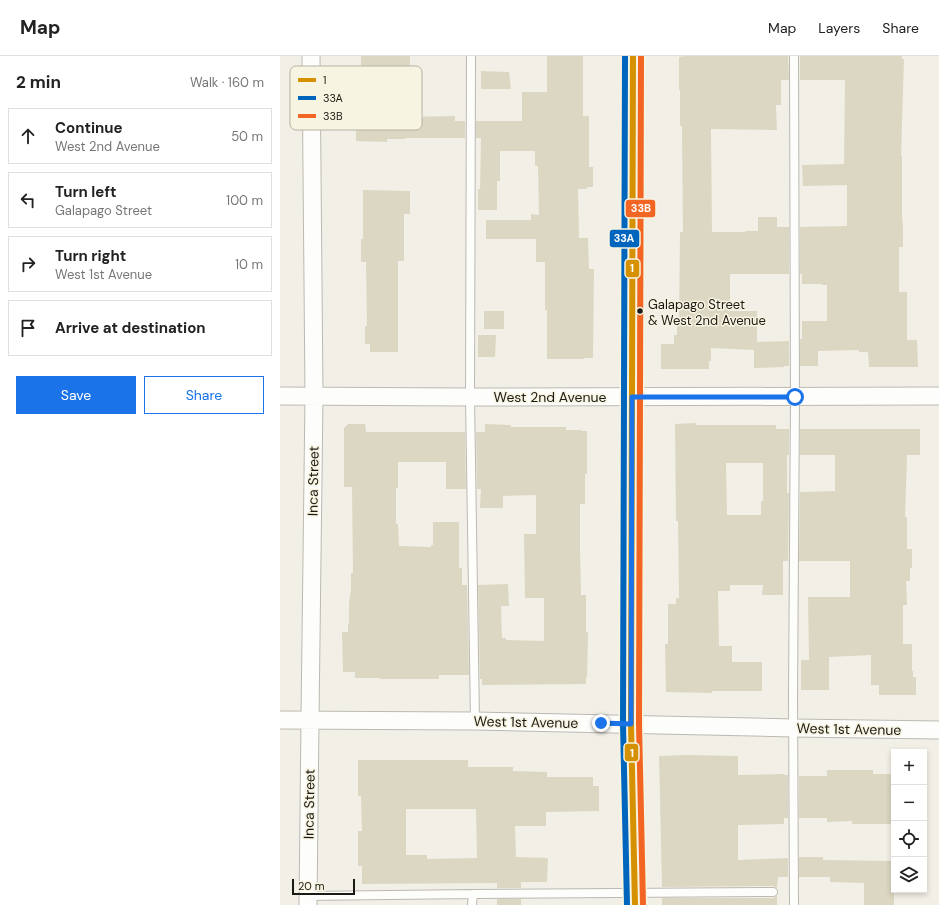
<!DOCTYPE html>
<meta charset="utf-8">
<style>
:root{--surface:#fff;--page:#f6f6f6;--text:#222;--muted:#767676;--line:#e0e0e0;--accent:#1a73e8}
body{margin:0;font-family:"DM Sans",sans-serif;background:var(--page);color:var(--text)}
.controls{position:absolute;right:12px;bottom:12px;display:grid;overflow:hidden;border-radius:0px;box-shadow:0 2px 6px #0003}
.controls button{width:36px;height:36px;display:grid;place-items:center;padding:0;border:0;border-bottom:1px solid var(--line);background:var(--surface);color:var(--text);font:20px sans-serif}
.scale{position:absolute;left:12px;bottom:10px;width:63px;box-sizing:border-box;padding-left:4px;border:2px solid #1c1a14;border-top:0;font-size:11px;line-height:14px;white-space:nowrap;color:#1c1a14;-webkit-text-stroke:3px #f7f4e1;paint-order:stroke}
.stop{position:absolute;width:12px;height:12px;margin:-9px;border:3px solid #1a73e8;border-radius:50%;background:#fff}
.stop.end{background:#1a73e8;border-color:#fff;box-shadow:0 1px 4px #0008}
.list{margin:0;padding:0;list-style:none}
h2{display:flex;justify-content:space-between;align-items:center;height:52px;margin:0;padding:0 16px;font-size:17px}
h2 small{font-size:13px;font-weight:400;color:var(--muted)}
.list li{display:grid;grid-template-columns:26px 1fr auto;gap:12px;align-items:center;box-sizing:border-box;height:56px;margin:0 8px 8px;padding:0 8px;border:1px solid var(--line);border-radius:0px}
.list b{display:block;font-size:15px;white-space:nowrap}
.list p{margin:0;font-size:13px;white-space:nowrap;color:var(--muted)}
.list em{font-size:13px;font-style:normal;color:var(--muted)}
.actions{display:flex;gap:8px;padding:12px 16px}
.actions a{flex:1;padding:9px 0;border:1px solid var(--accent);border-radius:0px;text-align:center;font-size:14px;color:var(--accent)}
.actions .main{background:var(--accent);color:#fff}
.icon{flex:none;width:22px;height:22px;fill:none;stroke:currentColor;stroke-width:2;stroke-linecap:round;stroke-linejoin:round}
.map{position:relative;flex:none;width:659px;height:849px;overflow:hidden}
header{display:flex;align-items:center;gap:24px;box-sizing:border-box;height:56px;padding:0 20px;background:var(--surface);border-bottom:1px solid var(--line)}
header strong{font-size:19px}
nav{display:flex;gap:22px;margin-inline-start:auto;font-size:14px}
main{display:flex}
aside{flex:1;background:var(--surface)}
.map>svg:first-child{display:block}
.building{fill:#dbd7c2;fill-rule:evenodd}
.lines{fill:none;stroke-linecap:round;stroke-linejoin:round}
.service-casing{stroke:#bbb9b2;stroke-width:10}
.minor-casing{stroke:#bbb9b2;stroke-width:19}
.tertiary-casing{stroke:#bbb9b2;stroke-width:23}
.service{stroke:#fdfdfb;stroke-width:8}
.minor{stroke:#fdfdfb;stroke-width:17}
.tertiary{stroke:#fdfdfb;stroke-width:21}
.bus-1-casing{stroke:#f7f4e1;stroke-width:9}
.bus-2-casing{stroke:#f7f4e1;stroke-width:9}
.bus-3-casing{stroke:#f7f4e1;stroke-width:9}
.bus-1{stroke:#d69103;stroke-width:6}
.bus-2{stroke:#0065bd;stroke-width:6}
.bus-3{stroke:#f26522;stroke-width:6}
.route{stroke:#1a73e8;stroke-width:5}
.bus-dot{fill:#1c1a14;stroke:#f7f4e1;stroke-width:1.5}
.labels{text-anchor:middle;stroke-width:3;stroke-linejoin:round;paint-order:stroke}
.bus-label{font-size:13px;fill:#1c1a14;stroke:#f7f4e1;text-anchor:start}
.street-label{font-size:14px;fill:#1c1a14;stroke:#f7f4e1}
.key{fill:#f7f4e1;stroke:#b5b3a4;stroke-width:1}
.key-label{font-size:11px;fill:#1c1a14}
.line-badge{stroke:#f7f4e1;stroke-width:1.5}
.badge-label{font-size:11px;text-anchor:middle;font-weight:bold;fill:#fff}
</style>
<header>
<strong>Map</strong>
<nav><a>Map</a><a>Layers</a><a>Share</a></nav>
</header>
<main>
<aside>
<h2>2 min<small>Walk · 160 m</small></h2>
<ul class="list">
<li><svg class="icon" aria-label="ahead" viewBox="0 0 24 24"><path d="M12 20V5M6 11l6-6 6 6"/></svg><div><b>Continue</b><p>West 2nd Avenue</p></div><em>50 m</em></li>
<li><svg class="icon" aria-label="left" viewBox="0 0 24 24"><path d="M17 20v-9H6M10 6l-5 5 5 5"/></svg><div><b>Turn left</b><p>Galapago Street</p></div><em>100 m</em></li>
<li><svg class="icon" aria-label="right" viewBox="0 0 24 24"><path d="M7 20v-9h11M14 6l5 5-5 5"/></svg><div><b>Turn right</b><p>West 1st Avenue</p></div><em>10 m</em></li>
<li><svg class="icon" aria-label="arrive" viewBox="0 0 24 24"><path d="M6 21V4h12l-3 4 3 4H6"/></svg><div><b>Arrive at destination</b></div></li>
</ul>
<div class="actions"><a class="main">Save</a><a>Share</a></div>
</aside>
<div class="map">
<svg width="659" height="849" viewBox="0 0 659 849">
<rect width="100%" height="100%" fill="#f2f0e6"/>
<!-- building -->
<path class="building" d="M81 0H130L129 61 175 60V65H185V82H125V83H107V86L76 85V63H79V14H81Z
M267 0H303V60H309V111H313V131H307V133H298L299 182H308L309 213H314L313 302H304V303H267V254H265V206H256V183H206V164H251V158L259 159 258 110H255V95H220V125H217V154H198V133H200L201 82H196V65H242V36H267Z
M404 0H508L509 24H501V49H496L497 74 431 73 432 176H465V175H478V161H497V171H509V218H450V255H477V286L509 285V310H504V311L474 312V294L431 292V305H429V313H381V288H394V279H397V270H399L400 176H403L402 75V70H400V34H399V1Z
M520 0H622V3H624L621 100H622V161L623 171V191H619V236H627V284H637L638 311H589L588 296H579V294L538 295V310H520V283H522V265H547V229H542V228H522V218H520V171L567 170V129L523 130 522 109 564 108 565 24H520Z
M201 15 229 16 231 33H201Z
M83 134 130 135V158H124V205H118V296H90V288H85V270H87L86 206H81V183H83Z
M204 255H224V273H204Z
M198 279H216L215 301H198Z
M416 367V369H496V373H509V399H507V437H509L508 505H503V539H482L483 529H450V535H438L439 590H452V606H482V635H432V637L386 636 385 588H388V548H396V542H399L398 465H396L395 368ZM446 407H483V445H481V459H447Z
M68 368H85L86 376H185L186 433H166V406H118V432H116V468H118L119 490 151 491V489H153V466H179V512H182V529H187L189 619H159V623H100L99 622H75V616H63L62 576H68V568H69V547L71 534V517H73L72 431H64V372Z
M205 368 231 369V371H286V374H302V375H307V418H305V448H300V493L301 539H306V576H308L307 621H306V628L202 629V623H200L198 529 228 528 229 550H221L222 582H226V584L264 585V542H245L244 478H256V439L223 440V452H200L201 433H197L196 376H205Z
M520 373H640V399H627L625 461H627V493H632V512H630V525H626L627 549H623V588H632V615H633V621H636V639H599V629H591V599L549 601V634H521V604H529L528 541H570V505H519L520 436 555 435V399H520Z
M407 699 458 700V719L504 718V719H508V762H504V768L458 769V804L508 802V821H498L497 832 493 830 382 831 379 700Z
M78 704H188V711H233V715L267 716V721H313V730H319V755L267 756H266V770H235L236 801 268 802 267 826H241V832H217V827L82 828V810H78V775H82L81 740H78ZM126 753H196L197 802 147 803V799H126Z
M547 714H593V718H614V768H572V765L547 766V762H519V720H547Z
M519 801H543V804L614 805V849H584V827L550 826V821H519Z
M497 839V849H382V842H493Z
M217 843H241V849H217Z"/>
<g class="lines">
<!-- service casing -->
<g class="service-casing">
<path id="service" d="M191 0 190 341 195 665
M28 840 193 838 493 836
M192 849 193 838
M514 849 513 642 515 341 514 0"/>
</g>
<!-- minor casing -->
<g class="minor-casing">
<path id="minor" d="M0 340 190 341 659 340
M0 664 195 665 513 672 659 674
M28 849 30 664 34 340 31 0"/>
</g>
<!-- tertiary casing -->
<g class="tertiary-casing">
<path id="tertiary" d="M353 0 351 668 355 849"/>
</g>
<!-- service -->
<use href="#service" class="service"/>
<!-- minor -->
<use href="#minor" class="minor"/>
<!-- tertiary -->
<use href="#tertiary" class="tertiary"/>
<!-- bus-1 casing -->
<g class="bus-1-casing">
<path id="bus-1" d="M353 0 351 668 355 849"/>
</g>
<!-- bus-2 casing -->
<g class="bus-2-casing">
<path id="bus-2" d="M345 0 343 668 347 849"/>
</g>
<!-- bus-3 casing -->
<g class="bus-3-casing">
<path id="bus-3" d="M361 0 359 668 363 849"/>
</g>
<!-- bus-1 -->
<use href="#bus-1" class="bus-1"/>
<!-- bus-2 -->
<use href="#bus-2" class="bus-2"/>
<!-- bus-3 -->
<use href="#bus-3" class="bus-3"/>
</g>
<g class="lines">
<!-- route -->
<path class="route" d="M321 667 351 668 352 341H515"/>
</g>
<!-- markers -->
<circle class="bus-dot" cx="360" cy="255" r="3.5"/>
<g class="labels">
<!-- bus labels -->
<g class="bus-label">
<text x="368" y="253">Galapago Street<tspan x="368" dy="16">&amp; West 2nd Avenue</tspan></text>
</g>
<!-- street labels -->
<g class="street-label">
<text x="270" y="346">West 2nd Avenue</text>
<text transform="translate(33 425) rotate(-89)" y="5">Inca Street</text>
<text transform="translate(246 666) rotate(1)" y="5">West 1st Avenue</text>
<text transform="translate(569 673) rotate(1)" y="5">West 1st Avenue</text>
<text transform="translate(29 748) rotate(-89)" y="5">Inca Street</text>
</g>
</g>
<!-- legend -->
<rect x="10" y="10" width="132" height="64" rx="6" class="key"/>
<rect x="18" y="22" width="18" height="4" fill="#d69103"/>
<rect x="18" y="40" width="18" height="4" fill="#0065bd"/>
<rect x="18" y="58" width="18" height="4" fill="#f26522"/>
<g class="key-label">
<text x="43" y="28">1</text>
<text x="43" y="46">33A</text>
<text x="43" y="64">33B</text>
</g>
<g class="line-badge">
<rect x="345" y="143" width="31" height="19" rx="4" fill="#f26522"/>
<rect x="329" y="173" width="31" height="19" rx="4" fill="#0065bd"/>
<rect x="345" y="203" width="15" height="19" rx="4" fill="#d69103"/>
<rect x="344" y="687" width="15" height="19" rx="4" fill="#d69103"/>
</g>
<g class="badge-label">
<text x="361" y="156">33B</text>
<text x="344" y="186">33A</text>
<text x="352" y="216">1</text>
<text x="352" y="701">1</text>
</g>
</svg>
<div class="controls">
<button>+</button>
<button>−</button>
<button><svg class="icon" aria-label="locate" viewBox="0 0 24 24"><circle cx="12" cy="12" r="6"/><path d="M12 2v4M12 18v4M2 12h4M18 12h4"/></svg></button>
<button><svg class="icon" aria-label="layers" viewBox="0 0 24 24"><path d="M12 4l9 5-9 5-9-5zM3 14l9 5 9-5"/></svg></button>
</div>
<div class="scale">20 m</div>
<div class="stop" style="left:515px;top:341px"></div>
<div class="stop end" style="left:321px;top:667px"></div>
</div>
</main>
